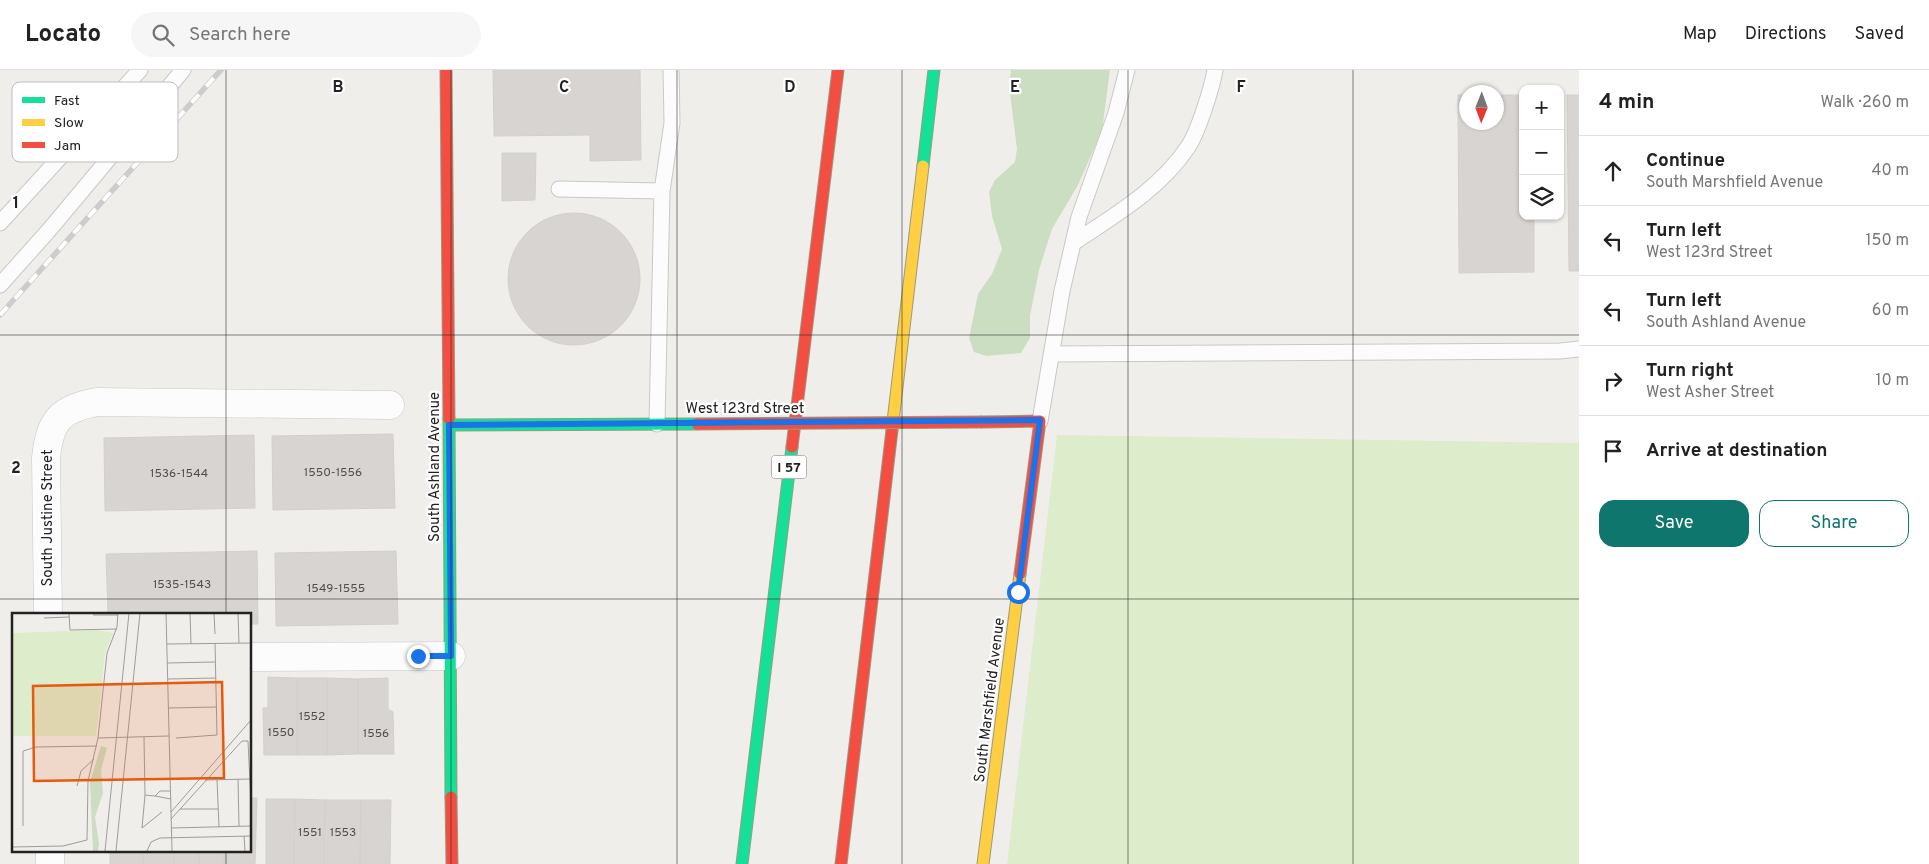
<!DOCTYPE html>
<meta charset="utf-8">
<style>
:root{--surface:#fff;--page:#f6f6f6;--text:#222;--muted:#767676;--line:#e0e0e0;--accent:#0f766e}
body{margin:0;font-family:Overpass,sans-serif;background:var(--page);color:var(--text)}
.controls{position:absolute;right:15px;top:15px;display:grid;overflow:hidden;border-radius:10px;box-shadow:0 1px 4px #0004}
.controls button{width:45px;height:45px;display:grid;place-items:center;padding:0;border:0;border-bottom:1px solid var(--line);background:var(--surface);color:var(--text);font:25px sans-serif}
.compass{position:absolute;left:1459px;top:15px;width:45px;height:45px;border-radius:50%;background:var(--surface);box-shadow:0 1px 4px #0004;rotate:181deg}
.stop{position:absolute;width:15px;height:15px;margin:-11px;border:4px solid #1a73e8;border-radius:50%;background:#fff}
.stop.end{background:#1a73e8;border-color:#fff;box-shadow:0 1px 5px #0008}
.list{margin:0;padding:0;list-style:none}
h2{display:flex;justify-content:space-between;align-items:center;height:65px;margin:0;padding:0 20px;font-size:21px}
h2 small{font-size:16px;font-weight:400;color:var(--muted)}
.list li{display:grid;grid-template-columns:32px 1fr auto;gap:15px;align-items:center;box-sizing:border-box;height:70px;padding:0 20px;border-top:1px solid var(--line)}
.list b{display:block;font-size:19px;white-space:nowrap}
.list p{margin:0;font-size:16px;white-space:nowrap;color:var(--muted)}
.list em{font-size:16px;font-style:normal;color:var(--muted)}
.actions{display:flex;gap:10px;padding:15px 20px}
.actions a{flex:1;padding:11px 0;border:1px solid var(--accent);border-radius:15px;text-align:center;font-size:18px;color:var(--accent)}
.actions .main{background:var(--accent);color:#fff}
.icon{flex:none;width:28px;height:28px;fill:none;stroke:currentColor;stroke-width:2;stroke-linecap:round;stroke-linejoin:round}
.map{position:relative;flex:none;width:1579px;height:794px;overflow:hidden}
header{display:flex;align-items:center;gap:30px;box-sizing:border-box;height:70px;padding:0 25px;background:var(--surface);border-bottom:1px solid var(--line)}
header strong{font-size:24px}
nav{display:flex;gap:28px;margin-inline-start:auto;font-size:18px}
.search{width:350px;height:45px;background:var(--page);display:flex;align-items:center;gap:12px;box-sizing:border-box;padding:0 18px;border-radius:28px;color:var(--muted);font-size:19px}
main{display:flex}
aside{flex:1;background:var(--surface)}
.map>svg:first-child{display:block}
.grass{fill:#ddeccb}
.forest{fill:#cbdec1}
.building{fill:#d7d4d2;stroke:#d3d0cc}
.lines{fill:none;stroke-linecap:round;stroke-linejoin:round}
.lane-casing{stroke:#c9c8c7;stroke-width:17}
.street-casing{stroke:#c9c8c7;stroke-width:29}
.fast-casing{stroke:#999a82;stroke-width:13}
.slow-casing{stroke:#999a82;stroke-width:13}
.jam-casing{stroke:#999a82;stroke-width:13}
.lane{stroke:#fdfcfc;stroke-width:15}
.street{stroke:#fdfcfc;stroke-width:28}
.fast{stroke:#16e098;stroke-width:11}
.slow{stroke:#ffcf43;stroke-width:11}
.jam{stroke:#f24e42;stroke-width:11}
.rail-casing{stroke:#ccc;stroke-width:5.5}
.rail{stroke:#fff;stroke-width:4;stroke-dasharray:11;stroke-linecap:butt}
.jam-bridge-casing{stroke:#999a82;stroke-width:13;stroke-linecap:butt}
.jam-bridge{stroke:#f24e42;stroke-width:11}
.route{stroke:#1a73e8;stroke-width:6}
.grid{fill:none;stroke:#222;stroke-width:1;stroke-opacity:0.55}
.labels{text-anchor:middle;stroke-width:4.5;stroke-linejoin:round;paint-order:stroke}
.number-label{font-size:12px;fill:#4f4e4e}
.shield{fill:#fff;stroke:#646464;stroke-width:1}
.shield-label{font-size:14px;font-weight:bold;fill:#222}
.street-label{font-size:15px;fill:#222;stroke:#fff}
.inset-road{fill:none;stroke:#9e9c9b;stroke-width:1}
.view{fill:#e8590c;fill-opacity:0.15;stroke:#e8590c;stroke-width:2.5}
.inset-edge{fill:none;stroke:#222;stroke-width:2.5}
.key{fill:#fff;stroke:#bdbdbd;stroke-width:1}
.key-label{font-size:14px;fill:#222}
.grid-label{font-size:16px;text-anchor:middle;font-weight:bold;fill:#222;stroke:#fff;stroke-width:4.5;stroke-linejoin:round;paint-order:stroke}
</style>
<header>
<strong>Locato</strong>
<div class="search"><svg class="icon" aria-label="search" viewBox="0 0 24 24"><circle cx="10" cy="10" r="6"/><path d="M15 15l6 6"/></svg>Search here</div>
<nav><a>Map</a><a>Directions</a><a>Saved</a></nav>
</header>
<main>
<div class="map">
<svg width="1579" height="794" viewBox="0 0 1579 794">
<rect width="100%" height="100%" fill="#f0eeeb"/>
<!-- grass -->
<path class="grass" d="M1057 365 1579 373V794H1007Z"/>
<!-- forest -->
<path class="forest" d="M1011 0H1110L1102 61 1078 115 1052 159 1039 200 1030 246V268L1021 283 986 286 974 282 969 268 978 224 992 204 1002 179 992 146 989 122 995 110 1015 92 1017 79 1009 16Z"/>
<!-- building -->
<path class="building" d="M493 0H640L641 90 590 91V65L494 66Z
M1458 25H1466V52H1496V25H1523V146H1534V202L1459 203Z
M1567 25H1579V201H1569Z
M502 83H536L535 130 502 131Z
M508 209a66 66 0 1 1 132 0a66 66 0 1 1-132 0Z
M393 364 395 438 273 440 272 366Z
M254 365 255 438 105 441 104 368Z
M257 481 258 554H250V544H108L106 484Z
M396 481 398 554 276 556 275 483Z
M268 607 297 608V685H264L263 638H268Z
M297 608H327V685H297Z
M327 608 358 609V684L327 685Z
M388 608V639L393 642 394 684H358V609Z
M250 619H251V686H250Z
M250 728H257L255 794H224V780H250Z
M266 729H295L294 794H266Z
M295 729 325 730 324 794H294Z
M325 730H361L360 794H324Z
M361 730H391L390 794H360Z
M110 780H143V794H110Z
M143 780H174V794H143Z
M174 780H199V794H174Z
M199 780H224V794H199Z"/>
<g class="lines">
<!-- lane casing -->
<g class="lane-casing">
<path id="lane" d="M559 119 662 121
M0 153 140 0
M1073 173C1115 145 1160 119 1188 77 1198 62 1212 18 1215 0
M0 215 50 159 183 0
M1051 284 1560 281 1579 279
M1040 351 1062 221 1079 147 1116 43 1127 0
M657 354 662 121 672 53 671 0"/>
</g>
<!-- street casing -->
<g class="street-casing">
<path id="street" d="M48 544 46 388C50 350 60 339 97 332L390 335
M250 587 451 586
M50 780V794"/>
</g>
<!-- fast casing -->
<g class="fast-casing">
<path id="fast" d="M923 96 934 0
M449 349 451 727
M449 355 697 354
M742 794 792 377"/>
</g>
<!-- slow casing -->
<g class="slow-casing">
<path id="slow" d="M892 360 923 96
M983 794 1020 504"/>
</g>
<!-- jam casing -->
<g class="jam-casing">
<path id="jam" d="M446 0 449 349
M982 352 1040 351 1020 504
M792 377 838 0
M451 727 452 794
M841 794 892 360"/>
</g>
<!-- lane -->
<use href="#lane" class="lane"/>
<!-- street -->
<use href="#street" class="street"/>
<!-- fast -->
<use href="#fast" class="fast"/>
<!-- slow -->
<use href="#slow" class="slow"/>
<!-- jam -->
<use href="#jam" class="jam"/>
<!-- rail casing -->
<g class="rail-casing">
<path id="rail" d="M0 245 221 0"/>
</g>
<!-- rail -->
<use href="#rail" class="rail"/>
<!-- jam-bridge casing -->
<g class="jam-bridge-casing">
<path id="jam-bridge" d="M697 354 982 352"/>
</g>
<!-- jam-bridge -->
<use href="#jam-bridge" class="jam-bridge"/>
</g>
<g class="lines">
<!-- route -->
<path class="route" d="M418 586H451L449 355 1040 350 1018 522"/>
</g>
<!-- grid -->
<path class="grid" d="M226 0V544M451 0V794M677 0V794M902 0V794M1128 0V794M1353 0V794M0 265H1579M0 529H1579M226 780V794"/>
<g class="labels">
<!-- number labels -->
<g class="number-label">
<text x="333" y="406">1550-1556</text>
<text x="179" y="407">1536-1544</text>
<text x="182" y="518">1535-1543</text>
<text x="336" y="522">1549-1555</text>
<text x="312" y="650">1552</text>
<text x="281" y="666">1550</text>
<text x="376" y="667">1556</text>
<text x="310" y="766">1551</text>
<text x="343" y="766">1553</text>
</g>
<!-- shield labels -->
<rect class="shield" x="771.5" y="385.5" width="35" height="23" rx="4"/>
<g class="shield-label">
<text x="789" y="402">I 57</text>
</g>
<!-- street labels -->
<g class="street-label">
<text x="745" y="343">West 123rd Street</text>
<text transform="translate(434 397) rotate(-90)" y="5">South Ashland Avenue</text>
<text transform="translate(47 448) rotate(-90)" y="5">South Justine Street</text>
<text transform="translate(989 630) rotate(-83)" y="5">South Marshfield Avenue</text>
</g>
</g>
<!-- overview -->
<g transform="translate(12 543)">
<rect width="239" height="239" fill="#f0eeeb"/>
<path d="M86 17 101 20 93 40 84 123H0V20Z" fill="#ddeccb"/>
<path d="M89 133 95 135 89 157 91 180 83 204 87 231 86 238H81L78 169Z" fill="#cbdec1"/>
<path class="inset-road" d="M57 0 58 17 105 16M106 0 105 14 95 40 86 125 157 123M154 0 160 238M178 0 179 31M202 0 203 21M226 0 227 30M81 2H106M32 5 57 4M155 31 239 30M155 50 203 49M156 66 204 65M156 95 205 94M132 124 133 182 143 183 148 178H158M164 125 205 122 203 30M226 166 227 213M193 167 238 166M205 167 207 214M65 173 69 158 82 146M133 182 130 215 150 199M143 183 159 186M168 196H206M159 199 239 107M159 206 230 128H236L239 190M11 213V138L24 134 85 133M159 215 239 213M232 223 233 238M0 234 51 233 75 227 76 168 86 125M93 238 117 0M104 238 128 0M135 238 139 229 148 225 239 223"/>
<path class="view" d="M210 69 212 165 22 168 21 73Z"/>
<rect width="239" height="239" class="inset-edge"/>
</g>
<!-- legend -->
<rect x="12" y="12" width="166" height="80" rx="8" class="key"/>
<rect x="22" y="27" width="23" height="6" fill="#16e098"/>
<rect x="22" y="49" width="23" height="7" fill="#ffcf43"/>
<rect x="22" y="72" width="23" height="6" fill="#f24e42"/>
<g class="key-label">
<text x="54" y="35">Fast</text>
<text x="54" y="57">Slow</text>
<text x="54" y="80">Jam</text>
</g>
<g class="grid-label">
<text x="338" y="22">B</text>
<text x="564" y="22">C</text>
<text x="790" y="22">D</text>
<text x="1015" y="22">E</text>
<text x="1241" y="22">F</text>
<text x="16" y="138">1</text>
<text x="16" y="403">2</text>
</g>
</svg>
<div class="controls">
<button>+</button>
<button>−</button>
<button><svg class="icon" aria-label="layers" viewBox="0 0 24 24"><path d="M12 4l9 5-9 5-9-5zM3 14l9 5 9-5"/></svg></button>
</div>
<svg class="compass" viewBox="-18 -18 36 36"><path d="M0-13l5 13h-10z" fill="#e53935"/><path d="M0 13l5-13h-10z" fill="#767676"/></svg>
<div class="stop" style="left:1018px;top:522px"></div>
<div class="stop end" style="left:418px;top:586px"></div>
</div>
<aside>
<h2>4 min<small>Walk · 260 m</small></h2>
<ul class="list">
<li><svg class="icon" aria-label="ahead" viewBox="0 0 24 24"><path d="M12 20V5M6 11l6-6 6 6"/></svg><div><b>Continue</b><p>South Marshfield Avenue</p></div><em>40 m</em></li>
<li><svg class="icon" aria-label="left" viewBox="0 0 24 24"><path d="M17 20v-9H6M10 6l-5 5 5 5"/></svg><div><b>Turn left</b><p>West 123rd Street</p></div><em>150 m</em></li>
<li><svg class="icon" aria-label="left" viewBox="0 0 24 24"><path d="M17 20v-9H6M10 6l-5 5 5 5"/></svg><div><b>Turn left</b><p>South Ashland Avenue</p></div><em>60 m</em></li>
<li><svg class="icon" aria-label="right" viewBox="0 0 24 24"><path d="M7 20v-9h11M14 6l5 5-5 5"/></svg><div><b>Turn right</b><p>West Asher Street</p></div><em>10 m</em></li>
<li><svg class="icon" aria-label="arrive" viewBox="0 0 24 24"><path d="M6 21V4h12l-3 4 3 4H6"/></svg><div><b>Arrive at destination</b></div></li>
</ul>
<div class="actions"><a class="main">Save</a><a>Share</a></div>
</aside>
</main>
